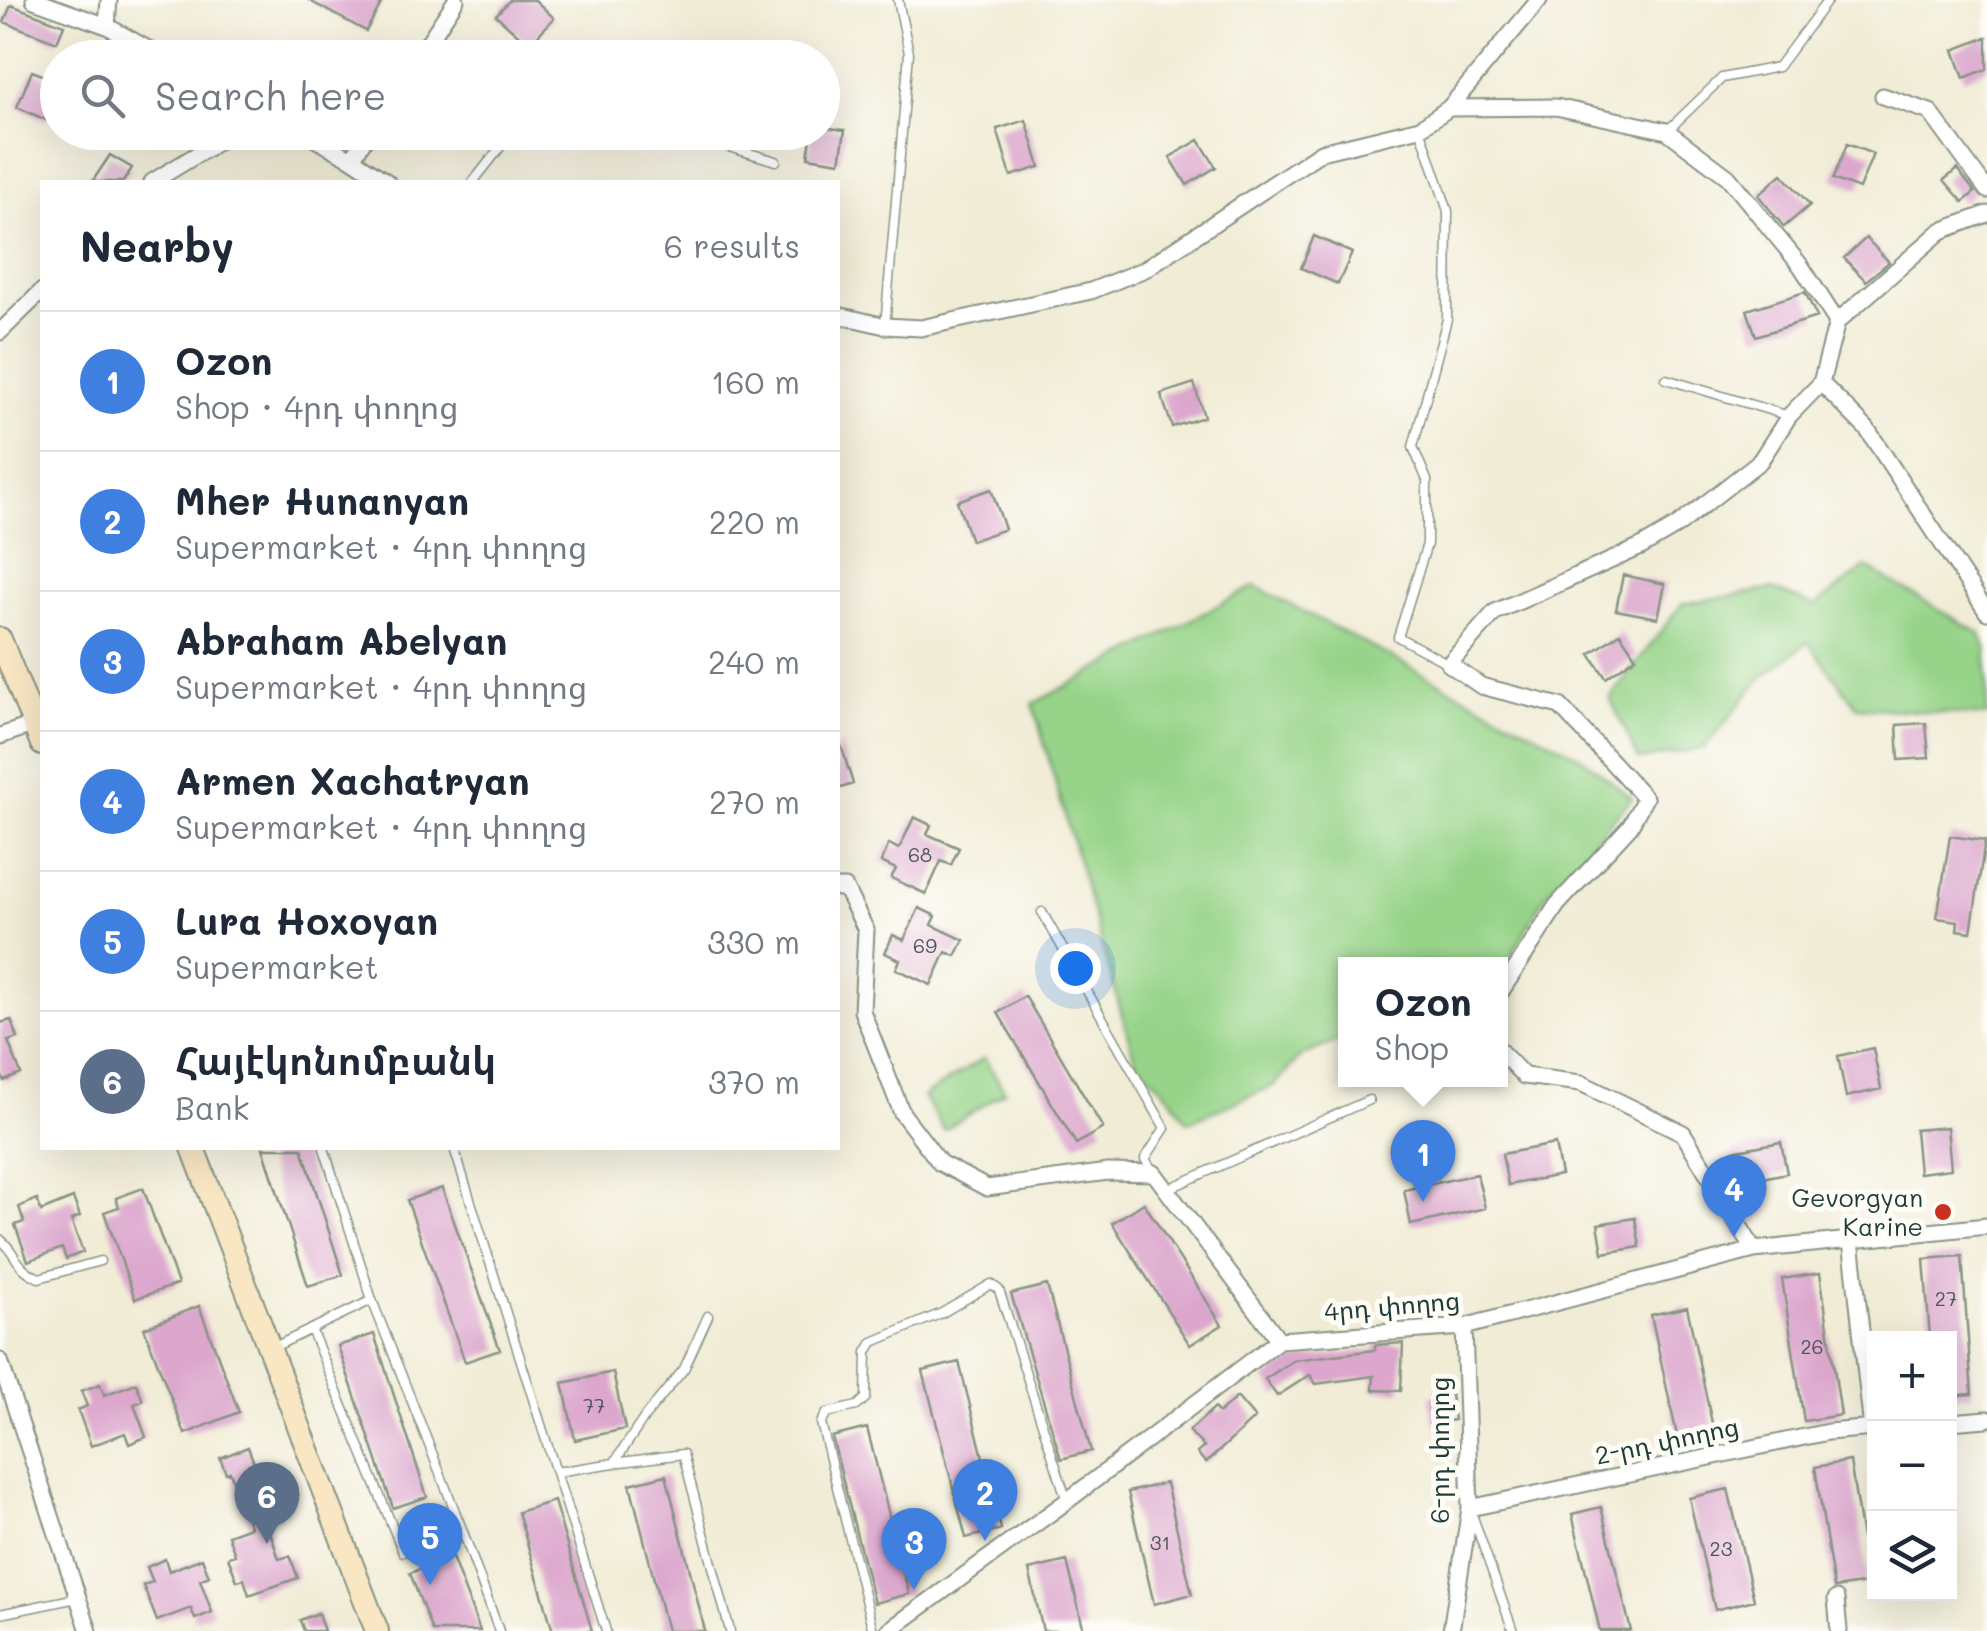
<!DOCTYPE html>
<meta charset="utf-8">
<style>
:root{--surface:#fff;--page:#f2f2f3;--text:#1f2937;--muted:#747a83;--line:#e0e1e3;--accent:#c8321e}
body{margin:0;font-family:Mali,"Noto Sans Armenian",sans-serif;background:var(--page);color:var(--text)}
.controls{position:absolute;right:30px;bottom:30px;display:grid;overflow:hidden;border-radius:0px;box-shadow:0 10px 40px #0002}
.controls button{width:90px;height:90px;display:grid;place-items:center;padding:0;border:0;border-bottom:2px solid var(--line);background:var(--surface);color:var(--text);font:50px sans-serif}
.you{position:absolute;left:1075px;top:968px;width:35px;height:35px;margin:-25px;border:8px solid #fff;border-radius:50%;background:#1a73e8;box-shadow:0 0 0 15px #1a73e833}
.badge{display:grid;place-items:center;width:65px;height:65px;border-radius:50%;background:var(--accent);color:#fff;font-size:32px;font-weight:700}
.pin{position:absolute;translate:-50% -82px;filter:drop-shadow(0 2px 5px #0008)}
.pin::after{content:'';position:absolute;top:52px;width:35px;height:30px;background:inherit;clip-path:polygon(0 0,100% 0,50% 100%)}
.popup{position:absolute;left:1338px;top:957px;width:170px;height:130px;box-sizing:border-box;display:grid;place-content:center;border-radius:0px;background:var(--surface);filter:drop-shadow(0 2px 8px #0005);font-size:32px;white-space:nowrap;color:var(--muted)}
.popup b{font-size:38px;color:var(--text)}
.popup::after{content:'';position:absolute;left:50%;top:100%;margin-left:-20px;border:20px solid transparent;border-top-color:var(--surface)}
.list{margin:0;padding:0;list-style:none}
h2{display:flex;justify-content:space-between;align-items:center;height:130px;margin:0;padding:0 40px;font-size:42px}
h2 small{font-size:32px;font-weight:400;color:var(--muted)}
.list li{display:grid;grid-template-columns:65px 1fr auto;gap:30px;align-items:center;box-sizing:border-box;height:140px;padding:0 40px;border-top:2px solid var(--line)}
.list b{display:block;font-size:38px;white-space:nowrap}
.list p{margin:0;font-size:32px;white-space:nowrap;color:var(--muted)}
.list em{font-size:32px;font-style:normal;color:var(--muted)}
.icon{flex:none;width:55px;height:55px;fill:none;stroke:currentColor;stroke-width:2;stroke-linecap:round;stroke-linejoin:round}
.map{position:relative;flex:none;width:1987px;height:1631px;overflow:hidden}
.search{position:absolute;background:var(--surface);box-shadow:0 10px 40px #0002;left:40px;top:40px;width:800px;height:110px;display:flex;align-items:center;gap:25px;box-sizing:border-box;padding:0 35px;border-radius:55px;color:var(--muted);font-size:38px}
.panel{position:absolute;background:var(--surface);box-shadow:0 10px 40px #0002;left:40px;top:180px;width:800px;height:970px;border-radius:0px}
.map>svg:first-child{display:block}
.green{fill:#97d489;stroke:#5b885e;stroke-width:2.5}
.building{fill:#dca6cd}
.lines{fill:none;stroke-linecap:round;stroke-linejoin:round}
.lane-casing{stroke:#889485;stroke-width:11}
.street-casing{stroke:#889485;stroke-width:19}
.secondary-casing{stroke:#889485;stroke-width:26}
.lane{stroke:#fff;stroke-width:8}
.street{stroke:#fff;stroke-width:15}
.secondary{stroke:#f9e7c3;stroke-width:22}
.poi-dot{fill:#c8321e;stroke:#fdfcf7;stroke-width:4}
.labels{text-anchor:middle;stroke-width:10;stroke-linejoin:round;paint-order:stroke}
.number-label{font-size:20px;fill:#4e575a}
.poi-label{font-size:25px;fill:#1f3d34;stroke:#fdfcf7;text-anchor:end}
.street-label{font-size:25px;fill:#1f3d34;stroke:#fdfcf7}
</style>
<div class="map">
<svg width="1987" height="1631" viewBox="0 0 1987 1631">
<rect width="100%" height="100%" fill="#fdfcf7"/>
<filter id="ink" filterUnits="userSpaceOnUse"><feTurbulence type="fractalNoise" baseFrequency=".01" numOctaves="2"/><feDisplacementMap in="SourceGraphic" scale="20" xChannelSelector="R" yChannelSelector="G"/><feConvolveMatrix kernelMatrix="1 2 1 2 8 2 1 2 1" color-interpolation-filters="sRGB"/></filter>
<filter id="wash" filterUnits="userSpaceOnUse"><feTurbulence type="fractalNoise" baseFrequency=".0048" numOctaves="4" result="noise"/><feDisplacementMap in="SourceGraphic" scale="40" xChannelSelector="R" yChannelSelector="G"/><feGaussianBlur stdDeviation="2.25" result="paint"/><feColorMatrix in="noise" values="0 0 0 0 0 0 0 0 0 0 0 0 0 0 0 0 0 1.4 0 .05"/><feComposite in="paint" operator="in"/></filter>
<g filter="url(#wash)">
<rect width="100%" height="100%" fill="#f1ecd6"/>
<!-- green -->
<path class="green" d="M1866 567 1979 633 1987 649V716L1857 707 1808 642 1762 677 1704 748 1639 760 1610 698 1682 604 1772 589 1815 606Z
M1255 586 1581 757 1632 798 1547 893 1501 973 1500 964H1346L1345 1038 1301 1056 1273 1086 1188 1122 1169 1095 1135 1060 1033 704Z
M984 1058 1005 1091 944 1130 923 1097Z"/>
<g id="blocks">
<!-- building -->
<path class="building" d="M308 0H383L366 31Z
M510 0H535L554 18 529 45 496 15Z
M11 5 64 25 57 42 4 22Z
M1987 37V69L1964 78 1954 50Z
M32 71 58 81V92L46 120 17 107Z
M1026 120 1040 167 1011 176 997 129Z
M822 127 845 130 840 162 808 157 812 132H822Z
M1199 140 1216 167 1187 185 1170 157Z
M1847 144 1873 154 1859 189 1833 179Z
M110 155 132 168 123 182H92Z
M1957 169 1975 192 1963 202 1944 180Z
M1782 174 1810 205 1784 227 1758 195Z
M1314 236 1352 253 1338 284 1301 268Z
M1866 238 1889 262 1866 281 1844 258Z
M1805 292 1817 317 1756 336 1747 310Z
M1194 383 1204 417 1172 427 1161 394Z
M991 489 1005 529 971 541 957 501Z
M1623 575 1665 584 1658 618 1616 610Z
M1620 633 1636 657 1606 678 1590 654Z
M1926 723 1929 758 1899 760 1897 725Z
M841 745 853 784 838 789V746Z
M914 817 931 825 927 834 959 848 951 865 941 861 926 894 891 878 896 869 881 862 889 844 899 849Z
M1950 836 1985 841 1971 932 1957 930 1958 921 1937 918Z
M919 908 936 916 932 925 964 940 956 956 946 952 931 985 896 969 900 960 885 953 893 935 904 940Z
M1025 996 1103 1128 1076 1144 998 1013Z
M11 1020 18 1038 8 1041 21 1074 4 1081 0 1071V1023Z
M1873 1048 1881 1089 1846 1097 1838 1056Z
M1947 1127 1951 1169 1919 1173 1915 1130Z
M1781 1142 1787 1173 1738 1183 1732 1151Z
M1555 1144 1561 1175 1508 1185 1502 1154Z
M263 1148H302L343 1275 308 1286Z
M1477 1174 1485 1208 1411 1225 1404 1190Z
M143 1188 178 1284 135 1299 104 1212 119 1207 116 1198Z
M442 1188 500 1350 465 1362 407 1200Z
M73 1198 80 1216 71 1220 83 1252 66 1259 62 1248 28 1261 15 1225 24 1222 19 1207 37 1199 41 1211Z
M1144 1203 1222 1325 1190 1345 1112 1223Z
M1635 1218 1640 1247 1603 1253 1598 1224Z
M1962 1256 1972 1394 1950 1396V1338H1930L1924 1259Z
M1820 1273 1841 1415 1804 1421 1782 1279Z
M1047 1285 1091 1451 1061 1459 1011 1294Z
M199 1306 239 1412 185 1434 144 1328Z
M1687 1307 1715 1437 1679 1445 1651 1315Z
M374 1334 427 1497 393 1508 338 1346Z
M1403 1343 1401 1391 1373 1390 1374 1376 1316 1384 1310 1375 1277 1396 1265 1379 1294 1360 1375 1350V1345Z
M959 1362 1001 1529 966 1538 923 1371Z
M613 1372 625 1429 575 1440 563 1383Z
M136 1383 143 1401 134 1404 146 1437 129 1444 125 1433 91 1446 78 1410 87 1406 81 1391 100 1384 104 1395Z
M1451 1394 1454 1420 1433 1423 1430 1396Z
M1237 1397 1255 1418 1206 1463 1197 1453 1204 1447 1189 1431 1214 1408 1219 1413Z
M867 1428 909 1594 874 1603 832 1437Z
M248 1447 254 1463 248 1465 279 1559 290 1556 298 1578 249 1595 244 1579 237 1581 228 1557 235 1555 228 1535 250 1527 230 1472 226 1473 220 1458Z
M1850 1461 1869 1583 1834 1588 1815 1467Z
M666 1475 705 1631H667L630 1484Z
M1166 1483 1192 1594 1154 1604 1128 1492Z
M1728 1489 1754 1600 1715 1610 1689 1498Z
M554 1501 592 1631H553L518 1512Z
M1601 1507 1631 1631H1600L1572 1514Z
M452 1557 480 1631H432L410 1573Z
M202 1558 209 1576 200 1580 212 1612 195 1619 191 1608 157 1621 143 1585 153 1582 147 1567 165 1559 169 1571Z
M1067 1561 1084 1631H1043L1029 1570Z
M318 1613 324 1631H304L300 1620Z"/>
</g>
</g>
<g filter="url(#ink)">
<use href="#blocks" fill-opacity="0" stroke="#889485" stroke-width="2.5"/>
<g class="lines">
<!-- lane casing -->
<g class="lane-casing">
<path id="lane" d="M1420 128 1448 211 1447 319 1413 447 1427 480V544L1398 637 1449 664
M1667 131 1722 78 1778 67 1828 0
M678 132 776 161
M473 182 506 140 520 132
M885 326 909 53 898 0
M1666 379 1789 416
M1042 912 1165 1128 1145 1159 1154 1173
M454 1148 606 1631
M1168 1189 1369 1100
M0 1239C19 1255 13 1266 39 1278L100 1261
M311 1329 403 1552 462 1529 372 1300
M272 1348 372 1300 324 1148
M614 1463 683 1454 730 1631
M556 1472 614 1463 646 1415 684 1369 708 1316
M1473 1517 1513 1631
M462 1529 499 1631
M0 1614 77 1598
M873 1631 821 1423 827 1413 857 1406 866 1398 867 1352 873 1342 942 1313 991 1284 999 1290 1067 1501"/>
</g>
<!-- street casing -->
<g class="street-casing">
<path id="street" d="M34 0 107 26 164 58
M107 26 109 0
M418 58 456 0
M1883 96 1930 112 1987 190
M1449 108 1556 107 1667 131 1728 177 1801 266 1837 322 1821 383 1789 416 1760 461 1677 526 1641 547 1495 612 1449 664 1481 686 1560 706 1645 798 1630 826 1557 905 1500 993
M302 132 352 159 387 182
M352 159 369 132
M152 182 234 132
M838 315 885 326 921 328 1091 291 1145 269 1321 152 1420 128 1449 108 1539 0
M1837 322 1941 231 1987 214
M0 332 42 291
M1821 383 1867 429 1987 612
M0 736 35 724
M838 888H845L866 930 862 1011 902 1113 940 1163 987 1188 1108 1172 1154 1173 1279 1340
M1500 1051 1524 1076 1581 1083 1683 1133 1754 1250
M1851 1240 1872 1429
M0 1361 89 1631
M1950 1422 1987 1419
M1470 1508 1828 1432 1874 1428
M1836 1599 1839 1631
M888 1631 1067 1501 1279 1340 1464 1327 1754 1250 1987 1226
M1451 1631 1470 1508 1464 1327"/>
</g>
<!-- secondary casing -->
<g class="secondary-casing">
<path id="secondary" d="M0 639 42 744
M193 1148 377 1631"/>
</g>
<!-- lane -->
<use href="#lane" class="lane"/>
<!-- street -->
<use href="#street" class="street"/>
<!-- secondary -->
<use href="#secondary" class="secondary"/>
</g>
</g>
<!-- markers -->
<circle class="poi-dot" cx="1943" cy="1212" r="10"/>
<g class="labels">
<!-- number labels -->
<g class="number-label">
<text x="920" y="862">68</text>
<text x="925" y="953">69</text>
<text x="1946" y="1306">27</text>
<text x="1812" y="1354">26</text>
<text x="594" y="1413">77</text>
<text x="1160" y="1550">31</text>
<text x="1721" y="1556">23</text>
</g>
<!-- poi labels -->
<g class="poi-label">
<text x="1923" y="1207">Gevorgyan<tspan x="1923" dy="29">Karine</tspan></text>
</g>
<!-- street labels -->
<g class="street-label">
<text transform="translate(1392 1306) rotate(-5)" y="9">4րդ փողոց</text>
<text transform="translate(1667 1441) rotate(-12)" y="9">2-րդ փողոց</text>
<text transform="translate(1440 1450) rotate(-90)" y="9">6-րդ փողոց</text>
</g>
</g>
</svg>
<div class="controls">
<button>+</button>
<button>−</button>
<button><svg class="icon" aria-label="layers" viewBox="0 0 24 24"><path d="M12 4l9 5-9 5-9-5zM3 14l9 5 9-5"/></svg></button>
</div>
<div class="you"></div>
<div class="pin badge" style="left:1423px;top:1202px;background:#3f7fe0">1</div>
<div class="popup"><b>Ozon</b>Shop</div>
<div class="pin badge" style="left:985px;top:1541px;background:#3f7fe0">2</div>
<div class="pin badge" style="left:914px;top:1590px;background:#3f7fe0">3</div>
<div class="pin badge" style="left:1734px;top:1237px;background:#3f7fe0">4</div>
<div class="pin badge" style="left:430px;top:1585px;background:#3f7fe0">5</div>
<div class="pin badge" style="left:267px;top:1544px;background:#5c6f8a">6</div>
<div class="search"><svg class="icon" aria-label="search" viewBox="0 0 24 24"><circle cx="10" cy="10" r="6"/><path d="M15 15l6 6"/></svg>Search here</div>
<section class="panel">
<h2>Nearby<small>6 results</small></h2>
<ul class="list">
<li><span class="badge" style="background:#3f7fe0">1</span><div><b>Ozon</b><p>Shop · 4րդ փողոց</p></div><em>160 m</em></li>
<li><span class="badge" style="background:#3f7fe0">2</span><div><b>Mher Hunanyan</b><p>Supermarket · 4րդ փողոց</p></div><em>220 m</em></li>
<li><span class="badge" style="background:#3f7fe0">3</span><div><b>Abraham Abelyan</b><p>Supermarket · 4րդ փողոց</p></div><em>240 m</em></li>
<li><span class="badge" style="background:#3f7fe0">4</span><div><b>Armen Xachatryan</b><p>Supermarket · 4րդ փողոց</p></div><em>270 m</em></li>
<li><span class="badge" style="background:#3f7fe0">5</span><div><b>Lura Hoxoyan</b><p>Supermarket</p></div><em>330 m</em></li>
<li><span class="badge" style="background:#5c6f8a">6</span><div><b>Հայէկոնոմբանկ</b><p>Bank</p></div><em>370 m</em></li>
</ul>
</section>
</div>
